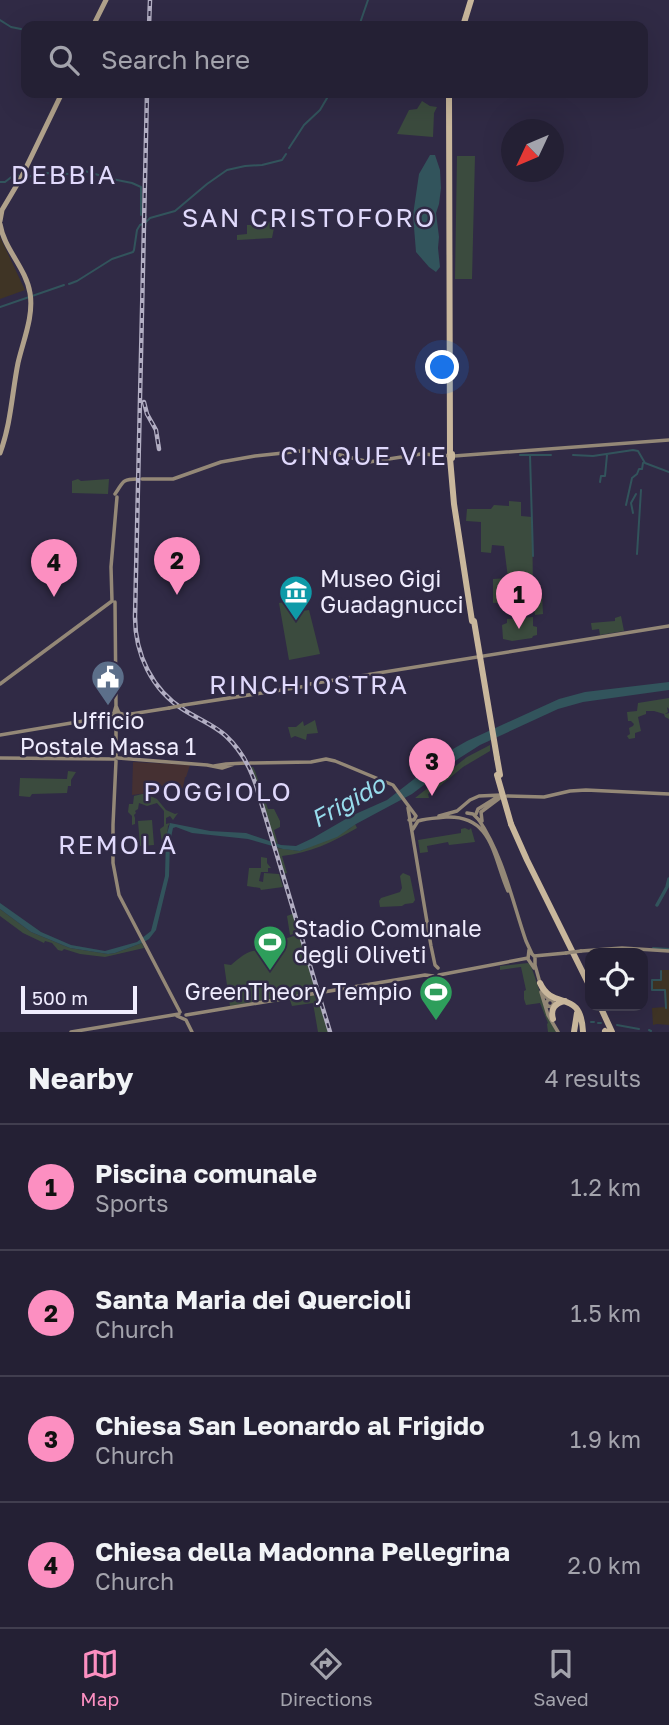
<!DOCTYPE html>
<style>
:root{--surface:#242034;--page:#2c283c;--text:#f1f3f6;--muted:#a3a3ac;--line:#413e4f;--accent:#fc8fc1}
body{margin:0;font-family:"Golos Text",sans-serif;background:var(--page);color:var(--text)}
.controls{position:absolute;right:21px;bottom:21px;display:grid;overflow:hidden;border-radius:14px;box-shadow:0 7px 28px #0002}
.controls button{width:63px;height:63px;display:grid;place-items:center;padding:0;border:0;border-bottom:2px solid var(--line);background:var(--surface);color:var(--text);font:35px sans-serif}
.compass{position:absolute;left:501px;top:119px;width:63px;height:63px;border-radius:50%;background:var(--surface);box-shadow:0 7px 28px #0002;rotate:226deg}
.scale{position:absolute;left:21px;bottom:18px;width:116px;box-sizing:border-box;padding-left:7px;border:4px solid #efecfe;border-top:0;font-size:19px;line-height:24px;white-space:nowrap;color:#efecfe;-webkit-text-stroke:5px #302a45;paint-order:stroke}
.you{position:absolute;left:443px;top:368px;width:24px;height:24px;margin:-18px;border:5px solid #fff;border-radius:50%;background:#1a73e8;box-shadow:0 0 0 10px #1a73e833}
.badge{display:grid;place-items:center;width:46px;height:46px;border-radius:50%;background:var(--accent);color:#111;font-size:23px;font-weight:700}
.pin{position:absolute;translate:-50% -58px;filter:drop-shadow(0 2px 4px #0008)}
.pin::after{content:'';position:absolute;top:37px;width:24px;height:21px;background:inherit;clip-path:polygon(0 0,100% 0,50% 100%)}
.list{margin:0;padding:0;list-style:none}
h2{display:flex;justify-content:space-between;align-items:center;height:91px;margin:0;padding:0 28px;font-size:30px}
h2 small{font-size:23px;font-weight:400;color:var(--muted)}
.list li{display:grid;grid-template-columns:46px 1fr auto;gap:21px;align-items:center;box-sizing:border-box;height:126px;padding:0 28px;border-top:2px solid var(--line)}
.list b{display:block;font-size:26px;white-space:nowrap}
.list p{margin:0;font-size:23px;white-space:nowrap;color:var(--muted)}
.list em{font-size:23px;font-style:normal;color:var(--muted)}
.icon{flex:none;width:38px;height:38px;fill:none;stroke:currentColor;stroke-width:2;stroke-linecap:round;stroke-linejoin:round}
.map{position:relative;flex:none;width:669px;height:1032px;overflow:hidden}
.search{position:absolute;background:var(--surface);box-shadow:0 7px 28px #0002;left:21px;right:21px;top:21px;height:77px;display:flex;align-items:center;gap:18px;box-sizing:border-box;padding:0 24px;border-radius:14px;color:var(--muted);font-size:26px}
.sheet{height:595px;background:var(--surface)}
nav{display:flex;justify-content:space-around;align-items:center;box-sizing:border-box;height:98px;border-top:2px solid var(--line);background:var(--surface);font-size:19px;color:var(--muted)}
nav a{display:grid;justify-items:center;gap:4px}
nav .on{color:var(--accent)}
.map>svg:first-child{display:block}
.education{fill:#453032}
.medical{fill:#3f3425}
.green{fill:#3b4b3e}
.water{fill:#32545c}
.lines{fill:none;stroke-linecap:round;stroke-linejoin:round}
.stream{stroke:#32545c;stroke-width:2}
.canal{stroke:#32545c;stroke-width:3.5}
.secondary{stroke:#948877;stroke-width:3.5}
.primary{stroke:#b0a18b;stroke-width:5}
.highway{stroke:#c9b79c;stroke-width:6}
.rail-casing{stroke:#b2aec3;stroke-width:4.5}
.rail{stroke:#302a45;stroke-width:2;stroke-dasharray:5;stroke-linecap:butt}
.secondary-bridge{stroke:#948877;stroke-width:3.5}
.highway-bridge{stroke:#c9b79c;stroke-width:6}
.labels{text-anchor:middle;stroke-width:5;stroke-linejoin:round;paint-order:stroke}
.poi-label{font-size:23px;fill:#efecfe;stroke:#302a45;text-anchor:start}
.water-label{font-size:24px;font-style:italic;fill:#97dcec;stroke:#302a45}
.quarter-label{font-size:26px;letter-spacing:2px;fill:#e0d9fc;stroke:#302a45}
</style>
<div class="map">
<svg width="669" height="1032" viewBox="0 0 669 1032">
<rect width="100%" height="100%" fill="#302a45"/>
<!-- education -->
<path class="education" d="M133 762 190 765 186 777H185L183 788 156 785 155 792 132 795Z"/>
<!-- medical -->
<path class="medical" d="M0 237 25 290 0 299Z
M660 970H669V1025L657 1024 653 1025 652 1008 665 1007 664 991 652 990 651 979H660Z"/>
<!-- green -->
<path class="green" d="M422 101 430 106 437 107 434 113 433 137 397 134 409 110 417 109Z
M457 156H475L472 279H455Z
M272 222V227L274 228 272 238 237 240V235L247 234V225H256V223Z
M78 479 81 481 109 479 108 494 72 493V481Z
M509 501 521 502V516L532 517 533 588 538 589 540 594 542 595 543 614 535 615 534 608 508 610 507 602 493 603V579L508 578 504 546 492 545 491 553 481 552V522L466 521 467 509H491L494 505 509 506Z
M301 599 303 611 309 610 320 654 289 660 279 603Z
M621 616 624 631 600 635 599 629 592 630 591 623 615 621V618Z
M533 617V626L537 627V635L533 636 532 638 512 641 503 639 502 625 507 623V619Z
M669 698V709L667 707 668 712 665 714 669 713V719L665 717 664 714 654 711H646V714L638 717 641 731 635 733V738L629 739 627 736 630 734 629 728 633 726 634 724 631 721H628L627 712 637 711 638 703Z
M315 720 318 733 307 734 306 740 295 736 291 738 288 727H296L303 721 304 726Z
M490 745V751L463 767 435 790 428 794 429 798H415L467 757Z
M251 767H253L255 771 268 809H274L280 821V827L274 830 278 844 275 843 258 785Z
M68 771 76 772 71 780V786H68L67 793 32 794 30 797 19 796 20 778 67 779Z
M142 794H146L157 799 166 810 175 814 178 813 173 820 170 816 166 818V824L170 823 168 826 166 845 162 843 160 829 164 826V811L157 803 147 806 139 803 138 809 135 811 136 813 134 815 135 818V824L132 825V816L128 812 129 804H133L134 796Z
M152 820 154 845 140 846 138 821Z
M355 824 357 828C333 842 310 853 282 856L287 873 284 874 277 848 300 851 349 829Z
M465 828 469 830 471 828 475 842 449 845 448 842 427 846 428 852 420 853 418 840 461 833V829Z
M261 857 267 858V863L271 868H268V872H261L259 881 263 882 264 873 279 874 283 887 261 890 260 888 247 886 249 868H261Z
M281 873H282L316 991 230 1006 224 964 231 965C243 955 251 947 268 952L272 948 271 943 297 935 296 933 290 935 287 916 292 914V912Z
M403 873 410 876 415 900 413 903 405 904 402 906 380 907 379 901 381 898 400 892 402 888 400 876Z
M0 909 31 932 70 948 108 954 115 953 142 943 144 948 105 957 80 954 64 949 62 951 58 950 52 943 45 941 44 943 23 933 0 916Z
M528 963 530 964C539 986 544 1010 556 1032H548L547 1024 548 1023 540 1003 526 1005 524 999V991L526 990 521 967 500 970V966Z
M318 994 328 1032H318L313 1003 292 1006 290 1000 270 1003V1001Z"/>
<!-- water -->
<path class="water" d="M430 155H435L440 170 441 188 439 204 436 213 439 237 438 248 440 267 436 272 429 267 416 252 413 215 419 174Z
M669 682V690L583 702 558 709 480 745 458 759 412 794 356 824 337 837 300 851 283 849 248 839 192 833 176 827 173 828 170 842 169 876 156 930 149 939 142 943 115 953 108 954 70 948 31 932 0 909V903L41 932 71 945 105 951 137 942 151 931 165 876 166 837 170 823 210 831 246 833 281 845 296 846 313 838 351 816 387 800 453 749 467 741 559 699 585 692Z"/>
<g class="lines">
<!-- stream -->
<path class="stream" d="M0 20 11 27 21 29
M359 26 368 0
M289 148 304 125 320 110 330 93
M0 182H5L14 175 27 177 46 173 70 174 85 171 112 179 132 183 141 187V215
M143 216 146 217
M69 284 77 281 112 259 133 252 134 250 137 230 140 225 145 223 150 218 175 211 207 184 227 170 245 166 262 165 282 160 286 154
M0 307 64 285
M520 455H551
M530 455 533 556
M573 455 593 456 633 450 638 451 645 463 669 472
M600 482 601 476H605L607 455
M626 505 632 478 637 474 639 469H642L643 463
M633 513 631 503 636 494
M637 554 641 490
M653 948 669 949
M661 971V980H652V990H665L666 1008
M591 1022H594
M598 1023H601
M617 1025 639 1029
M649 1030 651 1031"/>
<!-- canal -->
<path class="canal" d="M657 905 667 887 669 879"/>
<!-- secondary -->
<path class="secondary" d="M142 479H173L221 462 255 456 302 451H315L336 454 369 462 421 454 454 456 669 440
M115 494C123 483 121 479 137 479
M112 601 111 567 117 497
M0 684 112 601
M310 684 669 626
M184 705 307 686
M116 706 119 713 125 715 169 708
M113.5 716a3.5 3.5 0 1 1 7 0a3.5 3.5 0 1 1-7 0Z
M107 717 114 713 116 706 115 602
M114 719 116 726V757
M0 735 107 717 114 718
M0 758 114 759
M118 758 207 765 222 768 234 764
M250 763 311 762 326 759 335 761 393 785 416 816 414 820H409
M214 766 226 764 246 763
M507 796 544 797 570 791 586 790 669 794
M408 808 431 946 435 965 438 968
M476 814 478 809 499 796
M439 816 457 811 470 800 479 796 501 795
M479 820C503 856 512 900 526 941L532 954 535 957V965L540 983
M482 821 481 812 501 797
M113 825V863L119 895 180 1012
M113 825 116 761
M413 829 418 821C427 818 437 818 446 817 493 815 493 857 508 891
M529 950 528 959 534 968
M581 951 622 948 669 951
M534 956 566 953
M439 975 528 958
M542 990 545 996 549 999
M541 992 548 1015 558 1032
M546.5 1003a3.5 3.5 0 1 1 7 0a3.5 3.5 0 1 1-7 0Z
M186 1015 425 975 433 976
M177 1016 186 1020 192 1032
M71 1032 179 1014"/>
<!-- primary -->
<path class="primary" d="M93 26 106 0
M0 221 2 210 21 178 62 93
M0 224C4 249 26 268 30 293 34 316 23 341 18 363 12 393 11 424 0 453"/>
<!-- highway -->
<path class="highway" d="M463 26 471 0
M449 93 450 454
M450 458 454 504 472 621
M497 758 500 775
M511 824 527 860 590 987
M540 983C553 1012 581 987 583 1032
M600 1006 612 1032
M553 1019C550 1009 555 1003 565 1001
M605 1031 606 1032
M574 1032 577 1013"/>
<!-- rail casing -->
<g class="rail-casing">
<path id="rail" d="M149 26 150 0
M147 93 135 617C135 654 152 690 184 710 198 719 214 725 226 736 243 752 252 770 258 792L330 1032
M144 402 147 414 156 430 159 449"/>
</g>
<!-- rail -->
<use href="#rail" class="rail"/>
<!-- secondary-bridge -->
<path class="secondary-bridge" d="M169 708 184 705
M467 813 473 814 479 820
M566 953 581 951"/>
<!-- highway-bridge -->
<path class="highway-bridge" d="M452 454V458
M474 621 497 758
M497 775 511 824"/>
</g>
<!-- icons -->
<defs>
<g id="museum-pin" transform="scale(1.75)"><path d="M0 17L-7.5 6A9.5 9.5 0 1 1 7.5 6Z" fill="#0f9aa8" stroke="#302a45"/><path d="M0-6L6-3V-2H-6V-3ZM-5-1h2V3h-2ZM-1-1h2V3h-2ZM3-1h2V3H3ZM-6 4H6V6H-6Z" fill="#fff"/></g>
<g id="civic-pin" transform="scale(1.75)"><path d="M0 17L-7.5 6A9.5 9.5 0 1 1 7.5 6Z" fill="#5c6f8a" stroke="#302a45"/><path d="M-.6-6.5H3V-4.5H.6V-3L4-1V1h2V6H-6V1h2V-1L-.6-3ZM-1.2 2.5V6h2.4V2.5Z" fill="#fff"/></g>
<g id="stadium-pin" transform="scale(1.75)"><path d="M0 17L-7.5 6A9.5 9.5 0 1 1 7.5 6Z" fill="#2e9e5b" stroke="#302a45"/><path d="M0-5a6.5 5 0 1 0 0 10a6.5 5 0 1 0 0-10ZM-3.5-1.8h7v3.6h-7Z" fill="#fff"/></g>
</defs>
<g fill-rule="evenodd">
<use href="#museum-pin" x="296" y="592"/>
<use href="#civic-pin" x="108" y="677"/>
<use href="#stadium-pin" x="270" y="942"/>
<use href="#stadium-pin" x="436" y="992"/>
</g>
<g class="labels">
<!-- poi labels -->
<g class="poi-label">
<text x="320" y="587">Museo Gigi<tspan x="320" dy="26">Guadagnucci</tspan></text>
<text x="108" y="729" text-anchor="middle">Ufficio<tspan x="108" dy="26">Postale Massa 1</tspan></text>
<text x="294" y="937">Stadio Comunale<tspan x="294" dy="26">degli Oliveti</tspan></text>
<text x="412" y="1000" text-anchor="end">GreenTheory Tempio</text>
</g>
<!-- water labels -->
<g class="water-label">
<text transform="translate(348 802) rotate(-29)" y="8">Frigido</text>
</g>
<!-- quarter labels -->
<g class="quarter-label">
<text x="64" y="184">DEBBIA</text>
<text x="309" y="227">SAN CRISTOFORO</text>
<text x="364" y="465">CINQUE VIE</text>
<text x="309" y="694">RINCHIOSTRA</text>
<text x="218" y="801">POGGIOLO</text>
<text x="118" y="854">REMOLA</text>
</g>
</g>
</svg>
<div class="controls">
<button><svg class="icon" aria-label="locate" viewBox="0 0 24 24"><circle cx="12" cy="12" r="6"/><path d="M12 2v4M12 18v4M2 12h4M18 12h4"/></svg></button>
</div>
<svg class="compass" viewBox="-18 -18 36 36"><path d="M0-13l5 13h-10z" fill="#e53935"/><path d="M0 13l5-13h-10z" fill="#a3a3ac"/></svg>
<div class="scale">500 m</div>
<div class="you"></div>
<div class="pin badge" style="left:519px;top:629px">1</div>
<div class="pin badge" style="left:177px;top:595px">2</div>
<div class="pin badge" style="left:432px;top:796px">3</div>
<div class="pin badge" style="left:54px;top:597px">4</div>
<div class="search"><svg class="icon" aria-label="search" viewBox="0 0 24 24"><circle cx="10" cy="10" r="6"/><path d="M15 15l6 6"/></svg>Search here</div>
</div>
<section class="sheet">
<h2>Nearby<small>4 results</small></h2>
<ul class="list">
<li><span class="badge">1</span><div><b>Piscina comunale</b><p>Sports</p></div><em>1.2 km</em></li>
<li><span class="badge">2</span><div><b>Santa Maria dei Quercioli</b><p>Church</p></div><em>1.5 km</em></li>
<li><span class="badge">3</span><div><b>Chiesa San Leonardo al Frigido</b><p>Church</p></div><em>1.9 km</em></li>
<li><span class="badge">4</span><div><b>Chiesa della Madonna Pellegrina</b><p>Church</p></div><em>2.0 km</em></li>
</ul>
</section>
<nav>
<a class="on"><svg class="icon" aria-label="map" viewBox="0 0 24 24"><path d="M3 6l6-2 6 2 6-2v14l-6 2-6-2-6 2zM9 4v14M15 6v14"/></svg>Map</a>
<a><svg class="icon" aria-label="directions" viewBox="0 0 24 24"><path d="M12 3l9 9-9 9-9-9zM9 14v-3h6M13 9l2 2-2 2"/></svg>Directions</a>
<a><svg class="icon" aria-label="saved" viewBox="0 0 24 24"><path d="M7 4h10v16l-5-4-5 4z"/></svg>Saved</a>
</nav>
